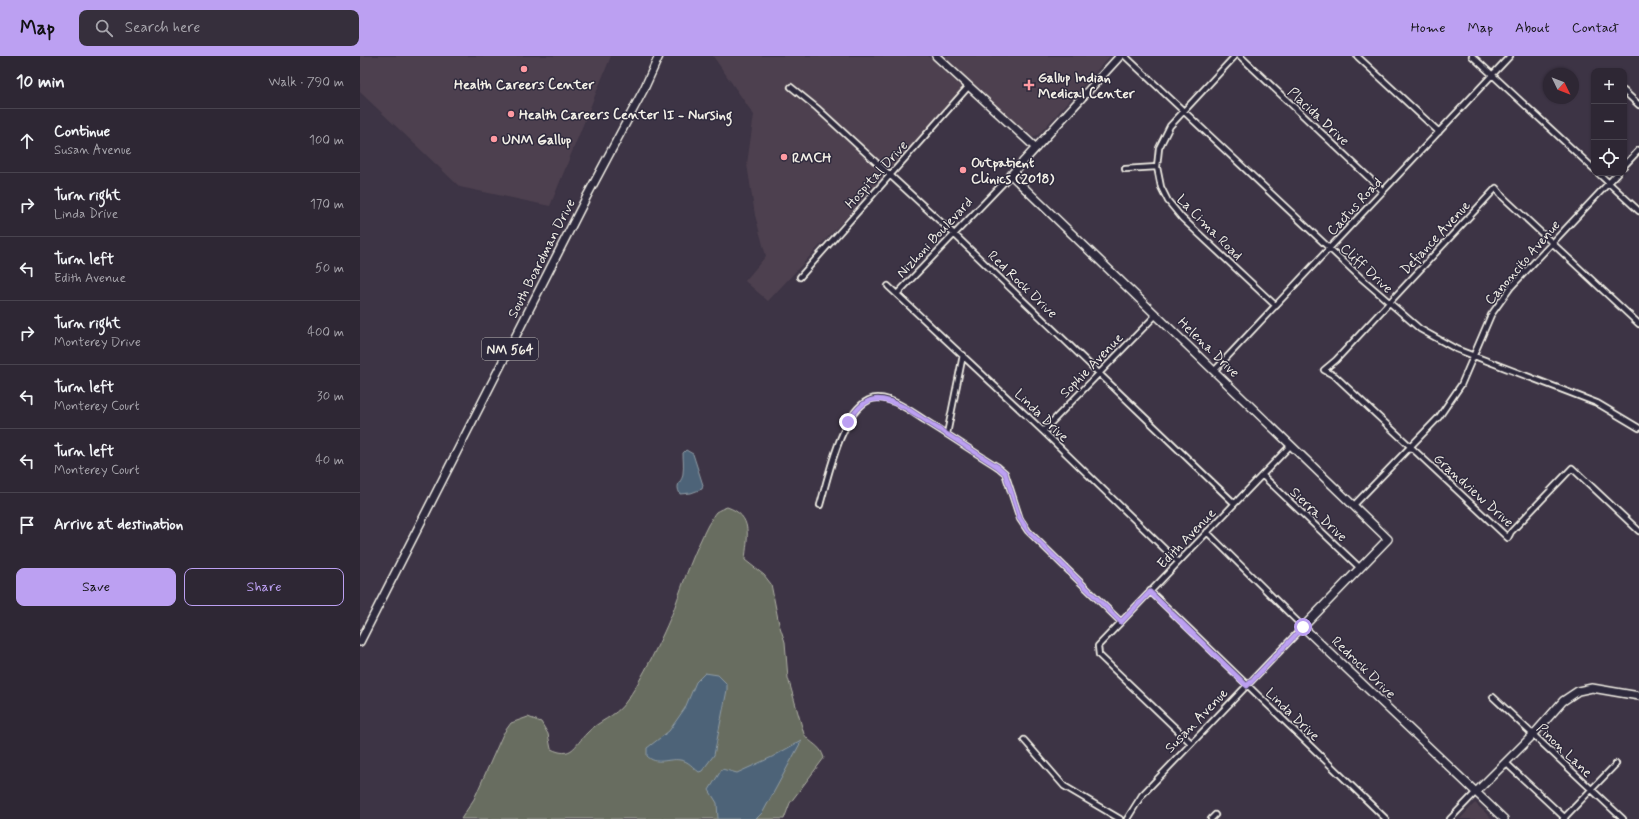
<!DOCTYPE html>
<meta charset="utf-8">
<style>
:root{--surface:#2e2734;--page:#362f3c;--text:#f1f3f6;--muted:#a7a5ac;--line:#49444f;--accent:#bca0f2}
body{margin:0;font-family:Mynerve,sans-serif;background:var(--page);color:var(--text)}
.controls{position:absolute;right:12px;top:12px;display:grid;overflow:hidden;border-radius:8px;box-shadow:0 1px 3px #0004}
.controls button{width:36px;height:36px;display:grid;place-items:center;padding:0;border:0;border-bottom:1px solid var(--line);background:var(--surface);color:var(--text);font:20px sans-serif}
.compass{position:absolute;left:1183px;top:12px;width:36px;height:36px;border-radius:50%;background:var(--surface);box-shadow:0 1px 3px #0004;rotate:133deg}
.stop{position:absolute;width:12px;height:12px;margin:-9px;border:3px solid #bca0f2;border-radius:50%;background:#fff}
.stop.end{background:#bca0f2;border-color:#fff;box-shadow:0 1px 4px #0008}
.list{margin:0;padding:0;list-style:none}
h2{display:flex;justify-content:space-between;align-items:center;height:52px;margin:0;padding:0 16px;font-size:17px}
h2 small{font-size:13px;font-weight:400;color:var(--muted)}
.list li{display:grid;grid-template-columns:26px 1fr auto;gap:12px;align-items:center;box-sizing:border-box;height:64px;padding:0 16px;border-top:1px solid var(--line)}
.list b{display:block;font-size:15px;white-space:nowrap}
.list p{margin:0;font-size:13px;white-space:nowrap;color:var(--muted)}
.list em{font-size:13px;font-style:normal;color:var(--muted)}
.actions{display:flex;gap:8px;padding:12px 16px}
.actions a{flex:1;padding:9px 0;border:1px solid var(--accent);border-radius:8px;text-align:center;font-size:14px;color:var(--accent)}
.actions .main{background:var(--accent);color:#111}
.icon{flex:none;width:22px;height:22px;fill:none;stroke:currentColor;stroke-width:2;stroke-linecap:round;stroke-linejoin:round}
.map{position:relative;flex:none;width:1279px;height:763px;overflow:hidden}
header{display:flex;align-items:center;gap:24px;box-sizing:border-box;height:56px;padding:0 20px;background:var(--accent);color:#111}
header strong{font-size:19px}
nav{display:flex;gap:22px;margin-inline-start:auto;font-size:14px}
.search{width:280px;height:36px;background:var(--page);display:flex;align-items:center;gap:10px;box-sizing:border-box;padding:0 14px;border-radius:8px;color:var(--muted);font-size:15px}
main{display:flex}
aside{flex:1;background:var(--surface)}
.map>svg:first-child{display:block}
.built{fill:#4e414f}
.green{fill:#676d60;stroke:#aeafa4}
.water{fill:#4d6478;stroke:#909ca5}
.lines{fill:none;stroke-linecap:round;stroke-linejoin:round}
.street-casing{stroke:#f4f1e8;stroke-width:8}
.secondary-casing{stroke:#f4f1e8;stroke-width:10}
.primary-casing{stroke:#f4f1e8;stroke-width:10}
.street{stroke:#2f2a3d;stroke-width:4.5}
.secondary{stroke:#2f2a3d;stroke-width:7}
.primary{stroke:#2f2a3d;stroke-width:7}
.route{stroke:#bca0f2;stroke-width:5}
.poi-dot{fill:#ff9aa2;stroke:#2f2a3d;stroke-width:1.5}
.labels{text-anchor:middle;stroke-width:3;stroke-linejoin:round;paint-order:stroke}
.shield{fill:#2f2a3d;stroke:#b9b5b5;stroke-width:1}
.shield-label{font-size:13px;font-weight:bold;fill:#f4f1e8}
.poi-label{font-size:14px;font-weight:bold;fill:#f4f1e8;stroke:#2f2a3d;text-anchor:start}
.street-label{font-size:14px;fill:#f4f1e8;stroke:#2f2a3d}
</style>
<header>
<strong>Map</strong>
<div class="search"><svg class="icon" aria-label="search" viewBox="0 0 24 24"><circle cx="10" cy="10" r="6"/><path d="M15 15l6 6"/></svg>Search here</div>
<nav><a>Home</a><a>Map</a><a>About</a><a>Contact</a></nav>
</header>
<main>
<aside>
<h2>10 min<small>Walk · 790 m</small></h2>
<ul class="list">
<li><svg class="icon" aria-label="ahead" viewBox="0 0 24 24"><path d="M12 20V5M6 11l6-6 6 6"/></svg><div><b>Continue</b><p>Susan Avenue</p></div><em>100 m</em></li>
<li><svg class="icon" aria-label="right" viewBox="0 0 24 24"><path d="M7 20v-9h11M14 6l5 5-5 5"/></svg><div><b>Turn right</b><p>Linda Drive</p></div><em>170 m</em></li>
<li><svg class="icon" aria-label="left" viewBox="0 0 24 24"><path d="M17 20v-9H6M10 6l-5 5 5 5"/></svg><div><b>Turn left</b><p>Edith Avenue</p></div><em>50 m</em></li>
<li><svg class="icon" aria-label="right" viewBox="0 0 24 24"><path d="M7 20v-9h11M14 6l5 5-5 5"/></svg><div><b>Turn right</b><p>Monterey Drive</p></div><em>400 m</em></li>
<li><svg class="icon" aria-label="left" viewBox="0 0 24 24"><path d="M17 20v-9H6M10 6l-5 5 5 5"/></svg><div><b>Turn left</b><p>Monterey Court</p></div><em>30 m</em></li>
<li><svg class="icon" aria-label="left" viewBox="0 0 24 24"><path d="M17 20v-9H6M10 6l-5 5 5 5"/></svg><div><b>Turn left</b><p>Monterey Court</p></div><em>40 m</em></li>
<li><svg class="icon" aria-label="arrive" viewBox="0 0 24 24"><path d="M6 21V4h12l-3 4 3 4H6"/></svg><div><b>Arrive at destination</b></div></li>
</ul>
<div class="actions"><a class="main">Save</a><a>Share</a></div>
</aside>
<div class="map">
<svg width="1279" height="763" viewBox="0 0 1279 763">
<rect width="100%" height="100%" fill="#3d3445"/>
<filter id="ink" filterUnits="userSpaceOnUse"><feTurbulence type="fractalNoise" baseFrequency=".025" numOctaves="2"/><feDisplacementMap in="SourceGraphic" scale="8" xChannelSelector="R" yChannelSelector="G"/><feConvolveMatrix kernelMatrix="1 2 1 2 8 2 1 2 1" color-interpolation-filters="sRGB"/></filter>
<g filter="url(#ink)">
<!-- built -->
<path class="built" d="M0 0H251L190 150 100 131 0 36Z
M353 0H568L603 32 524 121 408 245 385 225 406 200 395 159 387 108 394 59Z
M583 0H750L678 79 670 81Z
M1115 747 1132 763H1100Z"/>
<!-- green -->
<path class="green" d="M367 451C394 460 387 481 385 504L404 519 411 528 419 568 425 586 428 622 444 678C451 689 460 688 464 702L430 747 424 763H101L114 743 143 678 151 667 168 661 181 666 188 678 191 693C212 703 214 690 227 677 238 665 255 661 265 647 282 624 303 580 314 553 324 524 334 496 348 469 351 465 353 459 356 456 359 454 364 452 367 451Z"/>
<!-- water -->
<path class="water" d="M326 394 333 398 343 429 342 433 331 437 320 438C314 427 323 426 323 417 324 410 323 404 323 397Z
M345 617 358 619 367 628V634L354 699 342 715 339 716C332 711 329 705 320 704 308 702 297 710 287 700V692L309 675 325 652 336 626Z
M442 684 403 756 396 763H358L357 747 349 734 362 713 377 717 412 701Z"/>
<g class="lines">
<!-- street casing -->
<g class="street-casing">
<path id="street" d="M765 0 1000 221 1060 273 1096 293 1237 347 1279 372
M875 0 810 70 799 92 797 111 801 131 808 145 822 162 916 250
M880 0 1023 135
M997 0 1079 76
M1112 0 1234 113
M431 31 457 52 594 178 874 447
M1264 35 1279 49
M1264 110 1279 94
M765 113 797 111
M1238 117 1279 155
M440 221 609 30
M528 230 683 375 818 506
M537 238 651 119
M1279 268 1143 141 1136 132 976 304 964 314 975 320 1148 482 1151 476 1212 412 1279 475
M854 315 1150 0
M683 375 796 259
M587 378 603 299
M902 419 1000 512
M460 449C468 422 481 357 509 344 515 341 523 342 529 344 542 348 555 358 566 365 590 380 614 396 638 411L645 417 660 463 668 475 761 566
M994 449 1079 361 1101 329 1131 259 1151 231 1258 117
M790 535 1026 763
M1133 641 1263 763
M664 684 704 730 760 763
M831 687 739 599 738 590 931 389
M1146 707 1205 762
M767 763 782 739 943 571 847 476
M851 763 855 759
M1090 763 1116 736
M1203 763 1256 708"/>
</g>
<!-- secondary casing -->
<g class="secondary-casing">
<path id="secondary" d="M576 0 676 92
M760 0 651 119 1028 483 943 571 1144 763
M1116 736 1173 679 1203 645 1218 635 1232 632 1279 640"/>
</g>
<!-- primary casing -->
<g class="primary-casing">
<path id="primary" d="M0 586 227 140 284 33 299 0"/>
</g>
<!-- street -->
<use href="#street" class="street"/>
<!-- secondary -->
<use href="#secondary" class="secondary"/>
<!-- primary -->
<use href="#primary" class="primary"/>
</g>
</g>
<g class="lines" filter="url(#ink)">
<!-- route -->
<path class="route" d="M488 366C505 339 518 338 546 352L638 411 645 417 660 463 668 475 761 566 790 536 887 630 943 571"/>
</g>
<!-- markers -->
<g class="poi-dot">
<circle cx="164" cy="13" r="4"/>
<path d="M667 23h4v4h4v4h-4v4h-4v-4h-4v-4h4z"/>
<circle cx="151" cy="58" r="4"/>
<circle cx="134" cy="83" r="4"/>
<circle cx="424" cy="101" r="4"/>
<circle cx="603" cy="114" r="4"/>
</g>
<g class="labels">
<!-- shield labels -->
<rect class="shield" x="122" y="282" width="56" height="22" rx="3"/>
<g class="shield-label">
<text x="150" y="298">NM 564</text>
</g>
<!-- poi labels -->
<g class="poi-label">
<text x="678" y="26">Gallup Indian<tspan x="678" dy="16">Medical Center</tspan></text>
<text x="164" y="33" text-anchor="middle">Health Careers Center</text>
<text x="159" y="63">Health Careers Center II - Nursing</text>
<text x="142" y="88">UNM Gallup</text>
<text x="432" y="106">RMCH</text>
<text x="611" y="111">Outpatient<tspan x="611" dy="16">Clinics (2018)</tspan></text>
</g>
<!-- street labels -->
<g class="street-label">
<text transform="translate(959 60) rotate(43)" y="5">Placida Drive</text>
<text transform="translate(516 118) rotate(-48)" y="5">Hospital Drive</text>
<text transform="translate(994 150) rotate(-47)" y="5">Cactus Road</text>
<text transform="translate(850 171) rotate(45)" y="5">La Cima Road</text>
<text transform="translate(574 181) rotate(-47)" y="5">Nizhoni Boulevard</text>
<text transform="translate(1075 181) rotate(-47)" y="5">Defiance Avenue</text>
<text transform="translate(181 202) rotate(-63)" y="5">South Boardman Drive</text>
<text transform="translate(1162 206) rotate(-49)" y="5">Canoncito Avenue</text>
<text transform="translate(1007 212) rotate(43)" y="5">Cliff Drive</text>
<text transform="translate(663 228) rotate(44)" y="5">Red Rock Drive</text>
<text transform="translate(849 291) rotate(44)" y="5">Helena Drive</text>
<text transform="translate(731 309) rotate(-46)" y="5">Sophie Avenue</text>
<text transform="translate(682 359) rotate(44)" y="5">Linda Drive</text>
<text transform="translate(1114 434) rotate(42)" y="5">Grandview Drive</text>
<text transform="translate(959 458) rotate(43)" y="5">Sierra Drive</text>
<text transform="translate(826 482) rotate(-46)" y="5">Edith Avenue</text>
<text transform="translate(1004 611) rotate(44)" y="5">Redrock Drive</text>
<text transform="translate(933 658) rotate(44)" y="5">Linda Drive</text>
<text transform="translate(836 664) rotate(-46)" y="5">Susan Avenue</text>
<text transform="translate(1205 694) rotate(44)" y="5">Pinon Lane</text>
</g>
</g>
</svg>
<div class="controls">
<button>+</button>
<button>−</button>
<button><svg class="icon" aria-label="locate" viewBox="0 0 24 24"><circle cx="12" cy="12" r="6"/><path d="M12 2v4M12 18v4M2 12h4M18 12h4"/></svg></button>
</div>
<svg class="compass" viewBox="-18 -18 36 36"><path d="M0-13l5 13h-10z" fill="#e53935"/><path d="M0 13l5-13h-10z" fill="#a7a5ac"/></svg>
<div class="stop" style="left:943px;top:571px"></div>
<div class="stop end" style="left:488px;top:366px"></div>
</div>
</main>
